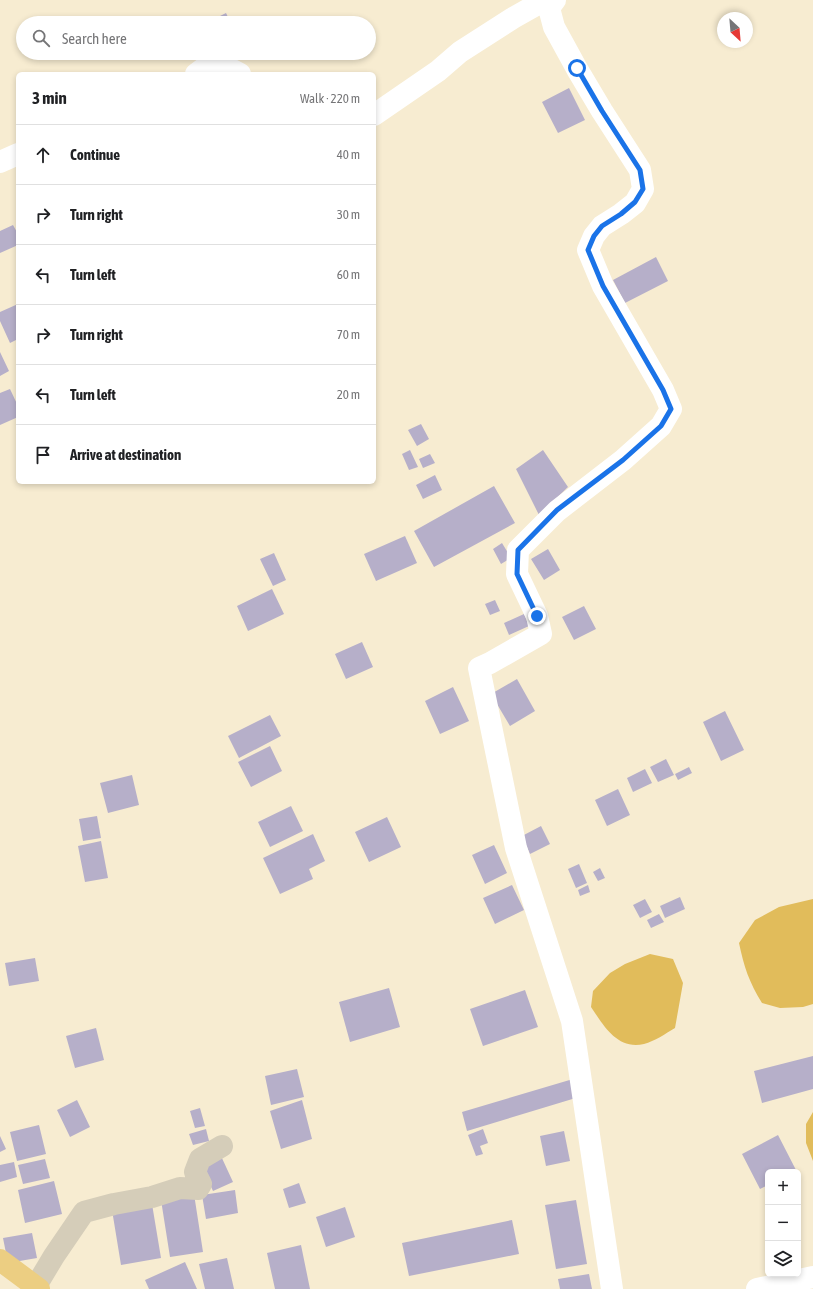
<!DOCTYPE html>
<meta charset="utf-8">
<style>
:root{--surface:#fff;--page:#f2f2f2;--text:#202124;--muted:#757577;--line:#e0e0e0}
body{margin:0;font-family:"Asap Condensed",sans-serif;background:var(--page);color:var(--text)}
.controls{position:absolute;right:12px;bottom:12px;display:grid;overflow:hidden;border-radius:6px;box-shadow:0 2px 6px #0003}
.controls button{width:36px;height:36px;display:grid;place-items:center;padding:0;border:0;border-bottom:1px solid var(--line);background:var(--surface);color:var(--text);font:20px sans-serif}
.compass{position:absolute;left:717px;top:12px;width:36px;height:36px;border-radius:50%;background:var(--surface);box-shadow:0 2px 6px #0003;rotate:154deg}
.stop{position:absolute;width:12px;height:12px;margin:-9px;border:3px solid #1a73e8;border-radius:50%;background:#fff}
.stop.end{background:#1a73e8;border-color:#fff;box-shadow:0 1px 4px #0008}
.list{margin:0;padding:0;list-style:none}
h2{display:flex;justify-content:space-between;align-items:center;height:52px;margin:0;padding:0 16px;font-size:17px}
h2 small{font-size:13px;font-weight:400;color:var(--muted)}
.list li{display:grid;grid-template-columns:26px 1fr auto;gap:12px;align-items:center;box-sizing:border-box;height:60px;padding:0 16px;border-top:1px solid var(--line)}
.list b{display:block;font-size:15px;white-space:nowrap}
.list em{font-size:13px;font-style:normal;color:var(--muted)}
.icon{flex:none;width:22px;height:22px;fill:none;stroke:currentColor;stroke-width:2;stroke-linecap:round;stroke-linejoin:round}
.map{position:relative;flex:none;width:813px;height:1289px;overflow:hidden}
.search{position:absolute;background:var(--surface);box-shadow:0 2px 6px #0003;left:16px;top:16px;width:360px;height:44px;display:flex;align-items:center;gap:10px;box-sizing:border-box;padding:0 14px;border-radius:22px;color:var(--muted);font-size:15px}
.panel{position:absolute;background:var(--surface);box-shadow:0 2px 6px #0003;left:16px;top:72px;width:360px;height:412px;border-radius:6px}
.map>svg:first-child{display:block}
.water{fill:#e1bc5b}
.building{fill:#b6afc9}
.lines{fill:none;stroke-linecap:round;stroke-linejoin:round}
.street{stroke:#fff;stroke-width:22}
.secondary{stroke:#d5cdb9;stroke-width:22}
.highway{stroke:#ecce82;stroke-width:22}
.route{stroke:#1a73e8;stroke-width:5}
</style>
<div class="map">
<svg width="813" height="1289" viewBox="0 0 813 1289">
<rect width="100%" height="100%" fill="#f7ecd1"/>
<!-- water -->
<path class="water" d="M813 899V1004L803 1007 780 1008 762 1003C749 982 744 967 739 943L755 920 779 907Z
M650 954 673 959 683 983 675 1028C665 1034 655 1041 644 1044 617 1050 604 1026 591 1007L593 991 610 973 625 964Z
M813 1112V1161L806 1143V1124Z"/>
<!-- building -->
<path class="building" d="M226 13 231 23H223L220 16Z
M218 53H229L221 58Z
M569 88 585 120 558 133 542 102Z
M13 225 18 234V245L0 253V231Z
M656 257 668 281 625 303 613 280Z
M18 304V339L10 343 0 321V312Z
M0 352 9 371 0 376Z
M10 389 18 406V417L0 425V393Z
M421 424 429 439 417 446 408 430Z
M410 450 418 467 409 470 402 454Z
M543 450 568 487 539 515 516 469Z
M430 454 435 463 423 468 419 459Z
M435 475 442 490 423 499 416 485Z
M494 486 515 523 434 567 414 531Z
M405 536 417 563 376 581 364 554Z
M502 543 511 558 501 564 493 549Z
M548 549 560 570 544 580 531 559Z
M274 553 286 580 273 586 260 559Z
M272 589 284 614 248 631 237 606Z
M495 600 500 611 490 615 485 604Z
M584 606 596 629 574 640 562 617Z
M524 614 529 626 509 635 504 623Z
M362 642 373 667 346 679 335 654Z
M517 679 535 711 510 726 491 694Z
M453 687 469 721 440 734 425 701Z
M725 711 744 750 721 761 703 722Z
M270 715 281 736 239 758 228 736Z
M270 746 282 771 251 787 238 762Z
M666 759 674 775 658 782 650 767Z
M689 767 692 773 678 780 675 774Z
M645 769 652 783 633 792 627 778Z
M132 775 139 805 108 813 100 783Z
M618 789 630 815 607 826 595 800Z
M291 806 303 831 270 847 258 822Z
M97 816 101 838 83 841 79 819Z
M387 817 401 847 369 862 355 832Z
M541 826 550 844 530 854 522 836Z
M313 834 325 861 309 869 313 879 280 894 263 858Z
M101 841 108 878 85 882 78 846Z
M494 845 507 873 485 884 472 855Z
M579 864 587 883 576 888 568 869Z
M600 868 605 878 598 881 593 872Z
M512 885 524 910 495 924 483 898Z
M588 885 590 892 580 896 578 890Z
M680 897 685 909 665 918 660 906Z
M645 899 652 912 640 918 633 905Z
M659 914 664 922 651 928 647 920Z
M35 958 39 981 9 986 5 963Z
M389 988 400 1027 350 1042 339 1002Z
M525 990 538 1027 483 1046 470 1009Z
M96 1028 104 1060 75 1068 66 1036Z
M813 1056V1089L762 1103 754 1071Z
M297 1069 304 1097 271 1105 265 1076Z
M573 1079 579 1097 467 1131 462 1112Z
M77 1100 90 1127 70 1137 57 1110Z
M302 1100 312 1139 281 1149 270 1111Z
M200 1108 205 1126 195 1128 190 1111Z
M39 1125 46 1154 17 1161 10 1132Z
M206 1129 209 1141 193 1145 189 1134Z
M483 1129 488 1143 480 1146 483 1154 476 1156 468 1135Z
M564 1131 570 1161 546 1166 540 1136Z
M778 1135 796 1170 793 1172H768V1185L760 1189 742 1154Z
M0 1136 6 1149 0 1152Z
M221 1156 233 1182 213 1191 201 1165Z
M45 1159 50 1178 23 1184 18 1165Z
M14 1162 17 1177 0 1182V1165Z
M54 1181 62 1214 25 1223 18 1190Z
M299 1183 306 1203 289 1208 283 1189Z
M235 1190 238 1213 206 1219 202 1195Z
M194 1194 203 1252 170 1257 161 1200Z
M576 1200 587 1264 556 1269 545 1205Z
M152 1204 161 1258 121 1265 112 1210Z
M345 1207 355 1237 326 1247 316 1217Z
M512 1220 519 1254 409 1276 402 1243Z
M32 1233 37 1258 8 1263 3 1238Z
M301 1245 310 1289H275L267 1253Z
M227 1258 234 1289H205L199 1264Z
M185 1262 197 1289H149L145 1280Z
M589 1274 592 1289H560L558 1279Z"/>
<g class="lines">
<!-- street -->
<path class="street" d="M555 0 549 8 554 27 577 69 602 111 640 170 643 189 635 203 621 214 602 226 594 236 588 250 603 286 663 390 671 409 661 426 623 460 557 511 518 550 517 574 537 616 541 634 490 663 479 668 516 848 572 1021 612 1289
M196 74 208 65 225 66 240 74
M374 115 438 71 460 52 513 18 545 0
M0 162 18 154
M757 1289 813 1277"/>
<!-- secondary -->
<path class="secondary" d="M36 1286 54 1256 84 1212 114 1204 152 1197 180 1188 198 1189 201 1184 195 1172 200 1159 222 1146"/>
<!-- highway -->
<path class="highway" d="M0 1260 39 1289"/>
</g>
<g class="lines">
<!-- route -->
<path class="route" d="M537 616 517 574 518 550 557 510 623 460 661 426 671 409 663 390 603 286 588 250 594 236 602 226 621 214 635 202 643 189 640 170 602 111 577 68"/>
</g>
</svg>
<div class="controls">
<button>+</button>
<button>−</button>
<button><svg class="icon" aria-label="layers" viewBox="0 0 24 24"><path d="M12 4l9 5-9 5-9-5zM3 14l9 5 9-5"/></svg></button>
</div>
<svg class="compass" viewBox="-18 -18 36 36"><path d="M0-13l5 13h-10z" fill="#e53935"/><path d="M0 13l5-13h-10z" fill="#757577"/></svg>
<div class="stop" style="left:577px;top:68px"></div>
<div class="stop end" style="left:537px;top:616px"></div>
<div class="search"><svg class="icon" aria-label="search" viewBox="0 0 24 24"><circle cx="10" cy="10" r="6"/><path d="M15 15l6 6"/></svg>Search here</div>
<section class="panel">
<h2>3 min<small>Walk · 220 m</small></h2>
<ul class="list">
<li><svg class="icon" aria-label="ahead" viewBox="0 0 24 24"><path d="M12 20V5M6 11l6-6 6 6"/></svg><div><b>Continue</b></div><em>40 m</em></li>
<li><svg class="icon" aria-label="right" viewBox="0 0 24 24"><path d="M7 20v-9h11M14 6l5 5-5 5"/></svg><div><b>Turn right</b></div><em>30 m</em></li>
<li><svg class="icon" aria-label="left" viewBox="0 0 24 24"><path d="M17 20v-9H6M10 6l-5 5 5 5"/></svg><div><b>Turn left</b></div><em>60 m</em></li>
<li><svg class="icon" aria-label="right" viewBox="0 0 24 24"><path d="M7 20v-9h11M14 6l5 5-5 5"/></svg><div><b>Turn right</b></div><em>70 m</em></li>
<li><svg class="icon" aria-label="left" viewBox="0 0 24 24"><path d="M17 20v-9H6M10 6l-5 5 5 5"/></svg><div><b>Turn left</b></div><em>20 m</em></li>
<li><svg class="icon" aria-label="arrive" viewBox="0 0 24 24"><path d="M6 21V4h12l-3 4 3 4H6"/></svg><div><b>Arrive at destination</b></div></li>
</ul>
</section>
</div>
